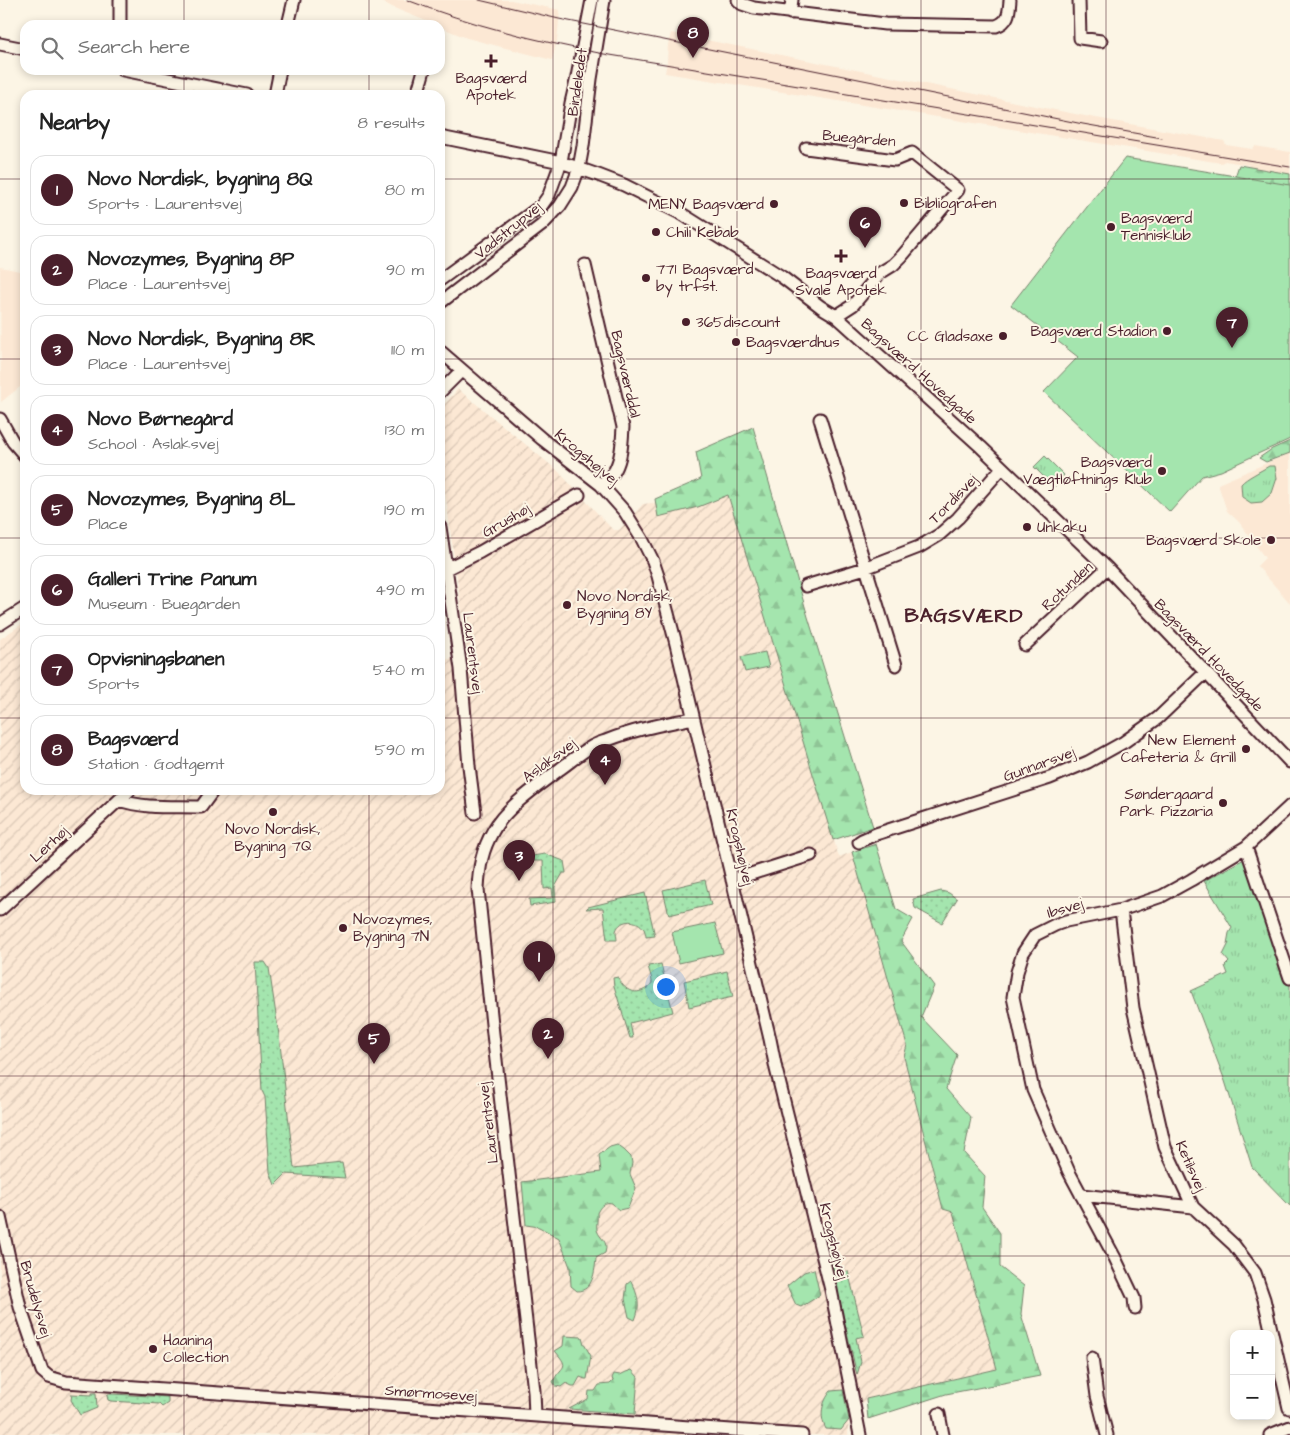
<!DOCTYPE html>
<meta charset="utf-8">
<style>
:root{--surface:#fff;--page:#f2f2f2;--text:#222;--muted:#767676;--line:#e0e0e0;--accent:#4a1f2b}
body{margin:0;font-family:"Architects Daughter",sans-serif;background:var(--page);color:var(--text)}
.controls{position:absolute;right:15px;bottom:15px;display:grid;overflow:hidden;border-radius:10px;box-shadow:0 2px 8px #0003}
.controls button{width:45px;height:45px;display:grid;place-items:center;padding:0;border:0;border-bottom:1px solid var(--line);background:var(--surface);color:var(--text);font:25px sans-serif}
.you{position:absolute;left:665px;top:986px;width:18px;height:18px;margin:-12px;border:4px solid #fff;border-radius:50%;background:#1a73e8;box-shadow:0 0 0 8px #1a73e833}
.badge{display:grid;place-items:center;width:32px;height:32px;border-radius:50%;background:var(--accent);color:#fff;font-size:16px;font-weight:700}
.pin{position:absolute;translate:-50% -41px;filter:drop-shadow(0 1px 2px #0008)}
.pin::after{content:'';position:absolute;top:26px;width:18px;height:15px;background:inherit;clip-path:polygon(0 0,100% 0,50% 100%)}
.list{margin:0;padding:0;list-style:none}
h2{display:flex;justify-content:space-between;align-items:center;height:65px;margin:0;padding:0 20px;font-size:21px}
h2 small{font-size:16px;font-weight:400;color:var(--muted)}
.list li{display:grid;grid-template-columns:32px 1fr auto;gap:15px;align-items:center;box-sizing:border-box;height:70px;margin:0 10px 10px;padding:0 10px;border:1px solid var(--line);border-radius:15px}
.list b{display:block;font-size:19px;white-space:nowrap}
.list p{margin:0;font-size:16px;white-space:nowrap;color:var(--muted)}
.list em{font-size:16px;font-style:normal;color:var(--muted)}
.icon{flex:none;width:28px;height:28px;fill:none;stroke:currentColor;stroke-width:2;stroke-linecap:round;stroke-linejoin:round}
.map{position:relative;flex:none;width:1290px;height:1435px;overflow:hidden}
.search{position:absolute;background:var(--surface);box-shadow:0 2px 8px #0003;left:20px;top:20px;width:425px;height:55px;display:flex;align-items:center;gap:12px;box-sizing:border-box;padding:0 18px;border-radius:15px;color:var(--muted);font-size:19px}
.panel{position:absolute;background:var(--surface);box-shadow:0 2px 8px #0003;left:20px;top:90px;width:425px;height:705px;border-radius:15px}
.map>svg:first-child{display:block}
.built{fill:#fce8d4}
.industrial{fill:url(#industrial-furrows)}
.grass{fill:url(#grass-dots);stroke:#77826c}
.forest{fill:url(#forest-firs);stroke:#77826c}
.park{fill:url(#park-tufts);stroke:#77826c}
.garden{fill:#a4e5ae;stroke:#77826c}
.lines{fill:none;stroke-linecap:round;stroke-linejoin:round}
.minor-casing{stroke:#4a1f2b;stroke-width:15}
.minor{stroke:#fcf5e5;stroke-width:11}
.tram{stroke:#4a1f2b;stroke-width:1}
.grid{fill:none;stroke:#4a1f2b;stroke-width:1;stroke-opacity:0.55}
.poi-dot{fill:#4a1f2b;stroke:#fcf5e5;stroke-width:2}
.labels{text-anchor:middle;stroke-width:4;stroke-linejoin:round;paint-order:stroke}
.poi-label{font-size:15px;fill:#4a1f2b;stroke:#fcf5e5;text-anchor:start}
.street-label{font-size:15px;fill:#4a1f2b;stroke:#fcf5e5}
.district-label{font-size:20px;font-weight:bold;letter-spacing:1px;fill:#4a1f2b;stroke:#fcf5e5}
</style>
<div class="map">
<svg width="1290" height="1435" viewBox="0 0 1290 1435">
<defs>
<pattern id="industrial-furrows" width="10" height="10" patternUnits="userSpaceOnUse" patternTransform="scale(1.25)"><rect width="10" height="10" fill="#fce8d4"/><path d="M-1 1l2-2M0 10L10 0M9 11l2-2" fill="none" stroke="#dac7b6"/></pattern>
<pattern id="grass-dots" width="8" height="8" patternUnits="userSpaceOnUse" patternTransform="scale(1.25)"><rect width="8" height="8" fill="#a4e5ae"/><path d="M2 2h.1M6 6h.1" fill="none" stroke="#8fc496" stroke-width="1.8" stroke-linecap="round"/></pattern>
<pattern id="forest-firs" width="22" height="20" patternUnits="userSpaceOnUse" patternTransform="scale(1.25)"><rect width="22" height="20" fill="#a4e5ae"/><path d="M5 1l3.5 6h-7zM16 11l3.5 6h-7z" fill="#8fc496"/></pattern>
<pattern id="park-tufts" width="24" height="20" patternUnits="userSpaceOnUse" patternTransform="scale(1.25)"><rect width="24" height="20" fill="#a4e5ae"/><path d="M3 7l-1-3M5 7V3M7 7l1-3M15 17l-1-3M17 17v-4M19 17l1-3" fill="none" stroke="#8fc496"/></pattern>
</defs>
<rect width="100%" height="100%" fill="#fcf5e5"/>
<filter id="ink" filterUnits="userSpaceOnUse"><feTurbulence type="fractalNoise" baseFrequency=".02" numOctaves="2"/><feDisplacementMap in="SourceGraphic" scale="10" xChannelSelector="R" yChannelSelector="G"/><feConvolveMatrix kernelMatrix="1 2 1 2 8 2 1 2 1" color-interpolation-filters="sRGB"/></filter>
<g filter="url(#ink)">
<!-- built -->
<path class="built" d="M379 0H511L560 10 557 41 552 60 467 38 440 27V25H436L394 8Z
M671 33 1085 116 1224 141 1226 145 1252 149 1255 146 1290 152V174L1249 167V165L1225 161 1221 163 665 73 667 61 668 45Z
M0 267 25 272V383L1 402Z
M1290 453V603L1257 566 1265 558 1239 522 1227 511 1218 484Z"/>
<!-- industrial -->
<path class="industrial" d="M458 389 558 471 613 530H619L643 504 728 494 839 857 852 852 907 1045 904 1058 943 1209 953 1212 997 1369 866 1399 849 1416 848 1435H0V639L25 622V790H440V660L468 657 440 456V409Z"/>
<!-- grass -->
<path class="grass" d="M545 854 564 861 566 873H563L555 887 556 902 530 906 529 899 553 898 552 888 544 889 543 861H519V858Z
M705 880 711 905 669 915 663 890Z
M941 891 949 893 957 899 942 923 915 908 913 899Z
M645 893 655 936 646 937C646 936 645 931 644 929 638 919 620 918 616 931 616 932 617 939 617 940H607L603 908 586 909 588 907Z
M255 962H265L269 968 279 1035 294 1168 342 1163 345 1178 286 1174 275 1185 270 1172 265 1097 262 1091Z
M661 964 673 1012 630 1023 633 1038H630L614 986 613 978 618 977C623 989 634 997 647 988 649 987 651 985 652 982 652 977 649 971 648 966Z
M727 971 733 997 689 1007 684 981Z
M826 1242 835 1251 839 1273 848 1271 864 1336 856 1338 861 1362 857 1375Z
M92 1393H96L97 1408 80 1415 71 1400 72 1394 92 1395Z
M108 1394H113L168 1397V1403L162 1407 159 1404 111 1401 108 1400 107 1396Z"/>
<!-- forest -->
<path class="forest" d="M1239 165 1290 174V202L1235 177Z
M753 427 808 617 873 827 833 840 728 495 698 507 658 517 655 499 701 479 696 452Z
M1290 441V453L1266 462 1259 458 1272 449Z
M876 844 896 909 913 919 901 941 934 986 921 1017 957 1055 946 1089 971 1118 964 1153 985 1176 982 1207 1000 1233V1267L1024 1286 1021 1314 1040 1376 946 1394 868 1419 866 1399 997 1369 953 1212 943 1209 904 1057 907 1045 852 852Z
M617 1145 624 1150 631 1157 632 1163 630 1174 636 1188 628 1208 619 1210C617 1209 615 1206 613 1204 606 1199 599 1208 597 1213 598 1219 596 1225 597 1230 600 1240 609 1240 605 1253L596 1258C595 1271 593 1291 577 1291L571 1286 570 1267 559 1238 539 1227 526 1225 522 1182 601 1172 599 1155 610 1147Z
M814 1269 820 1295 801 1307 796 1305 787 1286 804 1272Z
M631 1281C638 1294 641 1306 635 1320L629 1317 625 1299 627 1284Z
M564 1336 582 1337 584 1344 591 1356 587 1379H585L580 1377 575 1386H572L566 1383 561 1387 556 1386 553 1382C560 1365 572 1370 555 1351L563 1346Z
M632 1370 638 1377 635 1414 569 1409 588 1399 589 1391H595L599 1385 610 1384 613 1381 612 1378 614 1374 620 1375 626 1372Z
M843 1390 849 1420 841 1430 826 1429C819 1416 822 1402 831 1391Z"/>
<!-- park -->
<path class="park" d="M1045 456 1064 475 1054 487 1034 467Z
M1269 466H1275L1277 478 1272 493 1262 502 1251 503 1242 497 1241 484C1246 478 1261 471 1269 466Z
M1246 858 1290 984V1206L1252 1167 1225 1081 1191 991 1228 974 1225 966 1229 962 1223 955 1229 943 1227 944 1229 933 1232 928 1204 881Z"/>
<!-- garden -->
<path class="garden" d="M1125 158 1290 185V439L1221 471 1202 476 1170 512 1044 392 1078 357 1011 305Z
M765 652 769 667 745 672 741 657Z
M715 923 723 953 679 963 672 932Z"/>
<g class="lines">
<!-- minor casing -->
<g class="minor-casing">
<path id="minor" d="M738 0 742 4 754 8 885 24 996 26C1009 22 1009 12 1010 0
M1079 0 1080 38 1101 41
M790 13 792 0
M120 25V0
M288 25 294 0
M0 44 25 49
M123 70 247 95
M275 95 280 70
M417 95 424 70
M440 137 561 162 598 175 624 185 682 214 782 277 821 307 836 316 981 447 1107 568 1290 762
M806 148 895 160 912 153 958 190 902 256 893 265 880 273 853 305 836 316
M585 265 623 427C622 441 622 457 615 470 612 476 606 480 601 485
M440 280 542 205 549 195 561 162 571 103 577 77 592 0
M440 303 542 225 560 206 572 187 579 168 583 146 591 79 604 0
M440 351 542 439 601 485 625 512 642 539 653 561 658 576 675 640 770 1039 776 1069 831 1290 860 1435
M440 392 461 371
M0 419 13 442 25 456
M820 419 896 665
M440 527 461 669 469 766 475 813
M446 569 480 552 579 495
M806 586 865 568 919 547 939 535 958 518 1002 468
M0 624 25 608
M1025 645 1107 568
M130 790 119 800C145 809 173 806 201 807L212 792 211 790
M859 842 862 840 876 834 1050 778 1088 762 1124 742 1158 718 1206 672
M1246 847 1290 978
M732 880 811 855
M0 910 119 800
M1121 910 1133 1008 1165 1147 1193 1207 1234 1245 1255 1273 1264 1299 1289 1408
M1081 1195 1193 1207
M0 1217 20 1307 42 1371 49 1377 66 1382 802 1435
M1135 1308 1134 1298 1115 1258 1069 1172 1033 1090 1013 997 1017 972 1023 953 1035 935 1055 925 1066 921 1121 910 1162 896 1191 880 1246 847 1290 806
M1092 1358 1097 1396 1107 1435
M939 1414 943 1435
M535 1415 534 1391 493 1034 478 889C479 867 482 850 493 831 505 808 539 785 560 769 570 762 580 753 591 747 596 744 603 742 608 740 635 729 665 724 693 718
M1270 1435 1290 1427"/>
</g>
<!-- minor -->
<use href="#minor" class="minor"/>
<!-- tram -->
<path class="tram" d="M407 0C471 25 537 41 604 54L1290 167
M479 0 559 19 1083 124 1162 138"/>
</g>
</g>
<!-- grid -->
<path class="grid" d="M184 0V25M369 0V25M553 0V1435M737 0V1435M921 0V1435M1106 0V1435M184 70V95M369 70V95M0 179H25M440 179H1290M0 359H25M440 359H1290M0 538H25M440 538H1290M0 718H25M440 718H1290M184 790V1435M369 790V1435M0 897H1290M0 1076H1290M0 1256H1290"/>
<!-- markers -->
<g class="poi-dot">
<path d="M488.5 53.5h5v5h5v5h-5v5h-5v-5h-5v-5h5z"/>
<circle cx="904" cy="203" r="5"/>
<circle cx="774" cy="204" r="5"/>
<circle cx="1111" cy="227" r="5"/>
<circle cx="656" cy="232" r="5"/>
<path d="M838.5 248.5h5v5h5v5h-5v5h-5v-5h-5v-5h5z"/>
<circle cx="646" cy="278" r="5"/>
<circle cx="686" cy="322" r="5"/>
<circle cx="1167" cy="331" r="5"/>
<circle cx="1003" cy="336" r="5"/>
<circle cx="736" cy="342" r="5"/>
<circle cx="1162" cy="471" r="5"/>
<circle cx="1027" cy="527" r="5"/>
<circle cx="1271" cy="540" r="5"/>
<circle cx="567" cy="605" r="5"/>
<circle cx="1246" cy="749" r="5"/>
<circle cx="1223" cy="803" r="5"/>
<circle cx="273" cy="812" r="5"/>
<circle cx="343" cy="928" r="5"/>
<circle cx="153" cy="1349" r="5"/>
</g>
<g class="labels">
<!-- poi labels -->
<g class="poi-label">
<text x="491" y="83" text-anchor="middle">Bagsværd<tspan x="491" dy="17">Apotek</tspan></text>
<text x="914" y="208">Bibliografen</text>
<text x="764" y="209" text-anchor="end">MENY Bagsværd</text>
<text x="1121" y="223">Bagsværd<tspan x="1121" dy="17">Tennisklub</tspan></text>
<text x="666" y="237">Chili Kebab</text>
<text x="656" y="274">771 Bagsværd<tspan x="656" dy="17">by trfst.</tspan></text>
<text x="841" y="278" text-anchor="middle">Bagsværd<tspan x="841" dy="17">Svale Apotek</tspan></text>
<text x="696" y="327">365discount</text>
<text x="1157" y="336" text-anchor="end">Bagsværd Stadion</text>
<text x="993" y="341" text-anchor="end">CC Gladsaxe</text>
<text x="746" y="347">Bagsværdhus</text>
<text x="1152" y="467" text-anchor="end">Bagsværd<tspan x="1152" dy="17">Vægtløftnings Klub</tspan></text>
<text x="1037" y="532">Unkaku</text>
<text x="1261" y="545" text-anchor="end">Bagsværd Skole</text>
<text x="577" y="601">Novo Nordisk,<tspan x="577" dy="17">Bygning 8Y</tspan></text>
<text x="1236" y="745" text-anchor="end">New Element<tspan x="1236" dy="17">Cafeteria &amp; Grill</tspan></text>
<text x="1213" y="799" text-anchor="end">Søndergaard<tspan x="1213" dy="17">Park Pizzaria</tspan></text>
<text x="273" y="834" text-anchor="middle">Novo Nordisk,<tspan x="273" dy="17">Bygning 7Q</tspan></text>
<text x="353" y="924">Novozymes,<tspan x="353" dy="17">Bygning 7N</tspan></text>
<text x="163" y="1345">Haaning<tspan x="163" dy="17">Collection</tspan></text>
</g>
<!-- street labels -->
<g class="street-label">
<text transform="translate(577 82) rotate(-82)" y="5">Bindeledet</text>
<text transform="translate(859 138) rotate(5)" y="5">Buegården</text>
<text transform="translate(508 230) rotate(-39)" y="5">Vadstrupvej</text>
<text transform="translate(919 371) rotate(42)" y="5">Bagsværd Hovedgade</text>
<text transform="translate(626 374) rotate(77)" y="5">Bagsværddal</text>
<text transform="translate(587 457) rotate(40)" y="5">Krogshøjvej</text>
<text transform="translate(953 499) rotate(-46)" y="5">Tordisvej</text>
<text transform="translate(506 520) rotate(-30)" y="5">Grushøj</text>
<text transform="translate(1067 586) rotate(-43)" y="5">Rotunden</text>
<text transform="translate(473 653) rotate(83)" y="5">Laurentsvej</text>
<text transform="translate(1209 655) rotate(46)" y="5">Bagsværd Hovedgade</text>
<text transform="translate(549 760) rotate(-37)" y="5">Aslaksvej</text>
<text transform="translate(1039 764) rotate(-20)" y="5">Gunnarsvej</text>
<text transform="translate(49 844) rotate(-43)" y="5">Lerhøj</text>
<text transform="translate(740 847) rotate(77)" y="5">Krogshøjvej</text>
<text transform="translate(1065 908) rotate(-16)" y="5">Ibsvej</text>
<text transform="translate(488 1123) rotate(-97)" y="5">Laurentsvej</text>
<text transform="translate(1191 1166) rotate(66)" y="5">Ketilsvej</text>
<text transform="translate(834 1241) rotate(76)" y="5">Krogshøjvej</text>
<text transform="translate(36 1299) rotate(74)" y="5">Brudelysvej</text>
<text transform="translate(431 1393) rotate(4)" y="5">Smørmosevej</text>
</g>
<!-- district labels -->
<g class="district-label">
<text x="964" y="622">BAGSVÆRD</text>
</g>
</g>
</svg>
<div class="controls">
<button>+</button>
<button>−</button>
</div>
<div class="you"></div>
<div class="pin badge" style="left:539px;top:982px">1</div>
<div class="pin badge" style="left:548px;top:1059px">2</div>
<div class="pin badge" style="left:519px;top:881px">3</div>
<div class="pin badge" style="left:605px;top:785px">4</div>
<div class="pin badge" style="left:374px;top:1064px">5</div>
<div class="pin badge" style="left:865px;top:248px">6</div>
<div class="pin badge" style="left:1232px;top:348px">7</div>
<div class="pin badge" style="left:693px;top:58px">8</div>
<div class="search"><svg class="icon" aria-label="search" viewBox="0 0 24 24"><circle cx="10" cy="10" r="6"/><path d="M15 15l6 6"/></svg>Search here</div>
<section class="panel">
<h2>Nearby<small>8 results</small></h2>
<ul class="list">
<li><span class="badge">1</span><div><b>Novo Nordisk, bygning 8Q</b><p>Sports · Laurentsvej</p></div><em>80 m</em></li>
<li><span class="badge">2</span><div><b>Novozymes, Bygning 8P</b><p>Place · Laurentsvej</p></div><em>90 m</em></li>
<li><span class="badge">3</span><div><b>Novo Nordisk, Bygning 8R</b><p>Place · Laurentsvej</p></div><em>110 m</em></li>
<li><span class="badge">4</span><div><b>Novo Børnegård</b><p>School · Aslaksvej</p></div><em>130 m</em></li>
<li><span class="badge">5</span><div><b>Novozymes, Bygning 8L</b><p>Place</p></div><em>190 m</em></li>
<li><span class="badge">6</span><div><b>Galleri Trine Panum</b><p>Museum · Buegården</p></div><em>490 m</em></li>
<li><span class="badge">7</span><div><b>Opvisningsbanen</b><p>Sports</p></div><em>540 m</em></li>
<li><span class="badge">8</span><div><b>Bagsværd</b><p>Station · Godtgemt</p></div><em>590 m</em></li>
</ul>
</section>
</div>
